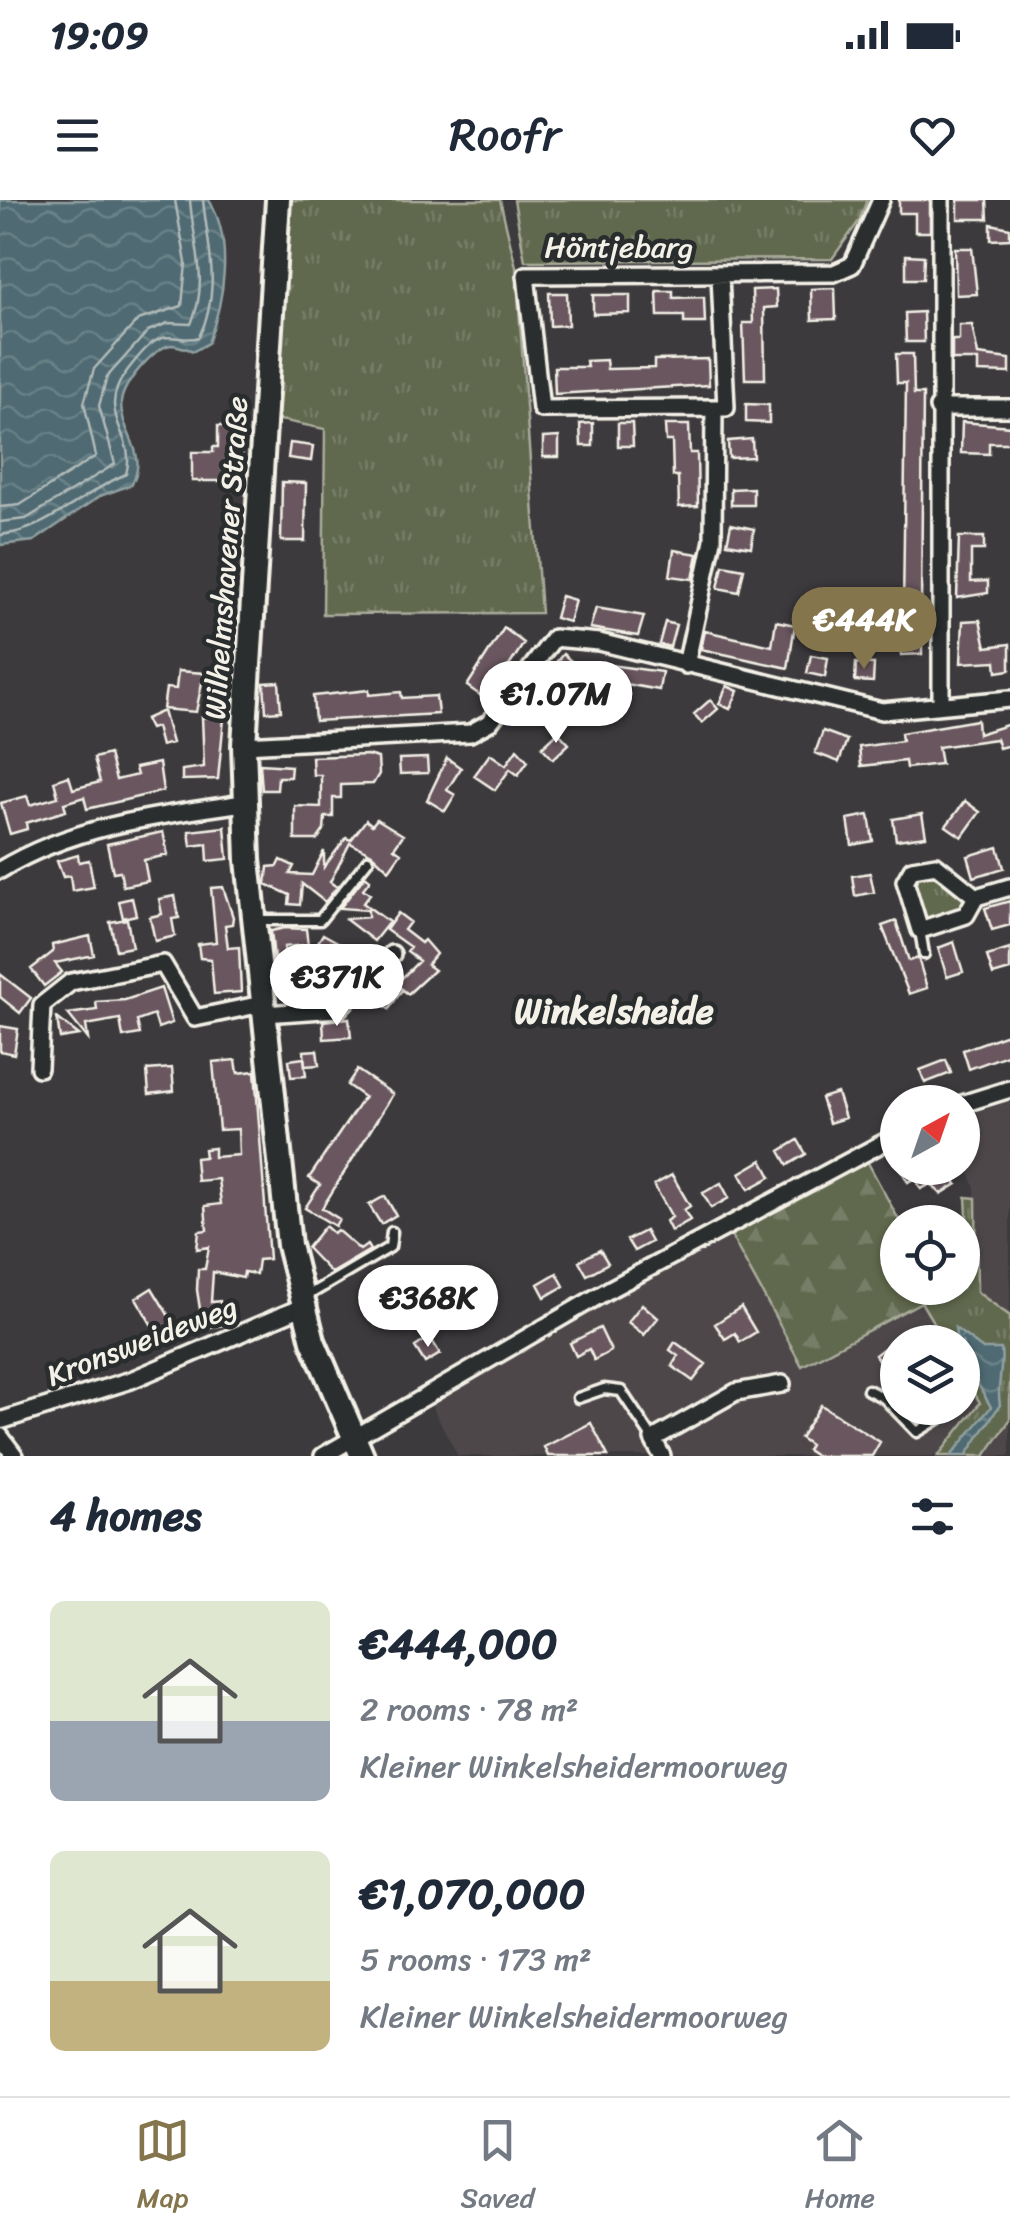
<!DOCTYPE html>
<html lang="en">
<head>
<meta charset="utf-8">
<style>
	body { margin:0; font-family:Sriracha,sans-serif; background:#f6f6f7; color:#1f2937; height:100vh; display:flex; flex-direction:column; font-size:38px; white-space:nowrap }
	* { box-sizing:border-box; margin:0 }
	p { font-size:32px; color:#747a83 }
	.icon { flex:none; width:55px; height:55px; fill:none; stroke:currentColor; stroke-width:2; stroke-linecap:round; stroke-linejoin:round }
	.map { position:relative; height:1256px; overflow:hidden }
	.panel { display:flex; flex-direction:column; background:#fff; flex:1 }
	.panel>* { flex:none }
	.needle { width:65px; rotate:40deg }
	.buttons { position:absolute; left:880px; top:885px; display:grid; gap:20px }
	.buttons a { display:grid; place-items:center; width:100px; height:100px; border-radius:50%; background:#fff; box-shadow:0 2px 8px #0004; font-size:50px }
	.price { position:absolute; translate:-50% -85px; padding:0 22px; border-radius:35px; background:#fff; color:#222; font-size:32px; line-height:65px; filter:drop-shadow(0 2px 5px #0008) }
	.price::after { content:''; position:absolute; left:50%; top:60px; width:30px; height:22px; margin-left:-15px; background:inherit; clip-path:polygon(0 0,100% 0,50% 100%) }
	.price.current { background:#84754c; color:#fff }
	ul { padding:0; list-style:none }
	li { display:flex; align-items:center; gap:30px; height:250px; padding:0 50px }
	li span { display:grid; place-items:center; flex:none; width:280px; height:200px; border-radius:15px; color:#555 }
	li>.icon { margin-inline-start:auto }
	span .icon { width:120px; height:120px; fill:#fffc; stroke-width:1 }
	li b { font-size:42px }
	h2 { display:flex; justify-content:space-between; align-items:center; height:120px; padding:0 50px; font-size:42px }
	.status { display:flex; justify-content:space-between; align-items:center; height:70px; padding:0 50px; background:#fff; direction:ltr }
	.status svg { height:28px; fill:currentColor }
	header { display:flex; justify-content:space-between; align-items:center; height:130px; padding:0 50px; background:#fff; font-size:45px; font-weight:600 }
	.tab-bar { display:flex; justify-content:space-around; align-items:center; height:140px; border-top:2px solid #e0e1e3; background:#fff; font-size:28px; color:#747a83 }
	.tab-bar a { display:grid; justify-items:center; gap:5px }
	.tab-bar .current { color:#84754c }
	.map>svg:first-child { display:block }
</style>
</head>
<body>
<div class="status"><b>19:09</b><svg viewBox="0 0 49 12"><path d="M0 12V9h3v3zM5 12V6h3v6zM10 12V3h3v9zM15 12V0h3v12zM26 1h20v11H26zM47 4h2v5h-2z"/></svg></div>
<header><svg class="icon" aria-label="menu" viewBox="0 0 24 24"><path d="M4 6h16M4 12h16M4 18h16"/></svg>Roofr<svg class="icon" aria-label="heart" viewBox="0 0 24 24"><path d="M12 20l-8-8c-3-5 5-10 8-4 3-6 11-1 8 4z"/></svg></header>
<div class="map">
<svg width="1010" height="1256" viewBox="0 0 1010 1256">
	<defs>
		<pattern id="grass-tufts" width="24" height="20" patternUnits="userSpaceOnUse" patternTransform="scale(2.5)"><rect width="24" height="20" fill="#60684e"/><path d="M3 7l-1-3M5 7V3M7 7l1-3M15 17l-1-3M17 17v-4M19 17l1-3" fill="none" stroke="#777e68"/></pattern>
		<pattern id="forest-firs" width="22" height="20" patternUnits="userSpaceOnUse" patternTransform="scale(2.5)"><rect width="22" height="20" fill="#60684e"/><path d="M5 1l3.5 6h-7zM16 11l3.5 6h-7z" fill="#777e68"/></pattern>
		<pattern id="water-waves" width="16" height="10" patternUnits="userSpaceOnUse" patternTransform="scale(2.5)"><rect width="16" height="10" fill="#4f6b73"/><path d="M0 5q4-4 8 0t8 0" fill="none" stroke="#698187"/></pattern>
	</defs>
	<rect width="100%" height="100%" fill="#3d3a3d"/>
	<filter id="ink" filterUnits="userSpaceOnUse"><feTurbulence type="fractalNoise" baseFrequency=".01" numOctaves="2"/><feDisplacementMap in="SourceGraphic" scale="20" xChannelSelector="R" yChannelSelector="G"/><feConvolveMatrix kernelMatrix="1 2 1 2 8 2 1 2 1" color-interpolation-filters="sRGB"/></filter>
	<g filter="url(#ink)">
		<path fill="#4d464a" d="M1010 901V1116L977 1092 975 988 963 956 962 917Z
			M729 1032 802 1166 921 1102 945 1142H898V1208H962L963 1173 981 1203 938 1256H458L430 1203Z
			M1010 1220V1256H985Z"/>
		<path fill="url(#grass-tufts)" stroke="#aaac9b" stroke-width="2.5" d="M289 0H500L516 67 541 413 323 414 325 229 275 219Z
			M514 0H867L859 21 832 59 525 61Z
			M935 672 970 698 958 713 932 718 928 723 922 720 910 683 913 675Z
			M966 997 976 998 977 1092 1010 1116V1220L985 1256H938L980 1203 963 1173 962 1142H945L921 1102 946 1088H962L963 1077 970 1072Z"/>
		<path fill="url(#forest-firs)" stroke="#aaac9b" stroke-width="2.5" d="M866 959 900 1022 898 1088H935L938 1093 802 1166 729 1032Z"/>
		<path fill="url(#water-waves)" stroke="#91a1a2" stroke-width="2.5" d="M0 0H209C234 41 224 101 208 143L194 151C187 149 178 145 171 145 153 148 122 185 121 203 121 234 150 254 131 285L100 296 34 341 0 345Z
			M955 1128 983 1149H1001C1004 1168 996 1185 1000 1205L966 1256H951L991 1207C978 1185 967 1166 962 1142H957Z"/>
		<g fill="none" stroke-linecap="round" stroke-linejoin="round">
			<path stroke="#b2bbb9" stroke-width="2.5" d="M0 307 20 305 96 256 84 203 94 169 138 120 182 106 186 63 175 0
				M0 322 26 319 115 264 99 206 107 177 148 131 168 123 191 124C210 82 193 43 190 0
				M0 335C47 331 83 292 126 274 138 234 93 215 127 171 135 161 143 149 154 142 170 131 184 143 199 137 222 89 208 49 203 0"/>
		</g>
		<path fill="#69575f" stroke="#f4f1e8" stroke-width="2.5" d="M899 0H930V32H915V13H899Z
			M958 0H987L988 19H958Z
			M991 24 1010 28V39L991 40Z
			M955 48H972L977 94 956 95Z
			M906 55 924 56 923 79H906Z
			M835 88 836 119 812 120 811 89Z
			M776 89 777 107 764 108 765 179H745L743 123H753L752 90Z
			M657 91H673V98L704 97 705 123H684V116H658Z
			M549 93H567L568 125 550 126Z
			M593 95H630V113L593 114Z
			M923 112 924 142H906L905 113Z
			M959 125H972L978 155 1010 159V173L978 172V160H952V140H959Z
			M896 154H913L914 194H923L921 410H903L906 183H897Z
			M708 159 709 185 555 194 554 167H587L586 161 606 160 607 169 654 168V160Z
			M746 204 769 205V223L746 222Z
			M962 222 1010 226V243H989V254L961 253Z
			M593 223V246H581L580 224Z
			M618 223H632L633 246H618Z
			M665 225H689L690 253H697L698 306 679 307 678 276H673L672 241H666Z
			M218 226H234V252H242V281H192V252H213V247H218Z
			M559 237V257H543V238Z
			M752 239 753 257 729 258 728 241Z
			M290 243 313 246 311 261 288 258Z
			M282 282 306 283 305 341H281Z
			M753 288V305H731V289Z
			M731 324 754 329 751 347 727 343Z
			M959 337H984V350H971V382L988 381V393L957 398Z
			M674 350 698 354 693 379 670 376Z
			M723 365 744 369 739 392 718 388Z
			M561 396 575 400 569 422 555 418Z
			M596 408 644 416 638 436 590 428Z
			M980 420 986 447 1010 444V470L997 472 996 461 961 463 963 421Z
			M776 421 795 425 788 468 701 449 705 431 772 446Z
			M665 422 676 425 670 447 659 444Z
			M504 428 524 443 487 500 467 486Z
			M922 436V454L901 455 900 437Z
			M563 454 595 482 579 501 547 473Z
			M811 455 828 458 825 477 807 473Z
			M856 463 874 464 873 482 855 481Z
			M610 465 662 472 659 490 608 481Z
			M178 471 204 473 196 512 163 509 166 488 176 489Z
			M279 482 281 511 266 512 264 483Z
			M727 486 738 491 730 509 719 504Z
			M369 490V495L401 492 402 498 436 496 438 514 315 521 313 496Z
			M710 500 718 509 702 523 694 514Z
			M163 511 172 543 161 546 156 527 150 529 145 519Z
			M202 517 224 518 218 579 182 580V570L204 567Z
			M977 520 978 534 1010 524V545L999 548 996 539 938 547 941 564 906 568 905 561 861 566 859 547 902 541 901 533Z
			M823 531 847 540 839 562 815 553Z
			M558 532 569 544 553 559 542 547Z
			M517 549 528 561 518 575 510 569 495 590 474 576 490 554 506 565Z
			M109 554 116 580 137 575 135 568 159 563 163 591 87 609 84 597 64 603 66 611 26 623 27 629 10 634 1 603 27 596 30 605 58 597 54 581 69 576 73 589 100 582 94 558Z
			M367 555 378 558 379 574 373 584 341 585V598H333V617H325L324 630 317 640H295V606L321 607V575H313L312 557Z
			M427 558 428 573 400 574 399 559Z
			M447 558 461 568 447 590 455 595 445 611 427 600Z
			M260 564 291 566 290 577H278L277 590H262Z
			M965 601 980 612 962 637 946 626Z
			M922 614 926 636 896 640 893 619Z
			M869 615 873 641 852 645 848 619Z
			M377 619 403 635 394 648 401 653 389 670 372 654 350 643 330 682 337 687 325 702 302 684 300 705 289 704 290 695 266 684 268 667 278 666 281 660 294 666 290 674 312 675 324 651V667L346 638 351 640 366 620 372 625Z
			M225 627 228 659 208 661 207 644 191 646 189 631Z
			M163 632 168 655 144 660 148 681 123 686 120 671 113 672 107 644Z
			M998 647 1004 668 974 677 968 656Z
			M78 655 79 662 89 660 94 687 72 691 70 676 63 677 57 661Z
			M870 673 874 692 855 696 852 676Z
			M365 676 370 680 363 689 370 694 363 703 389 722 374 741 345 719 368 717V710L340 708Z
			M223 687 233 717 232 724 225 725 228 748 239 747 241 792 214 794 211 759 200 758 198 744 216 742 211 688Z
			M175 696 179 718 172 719 175 736 155 741 150 717 162 714 159 699Z
			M132 698 136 715 123 718 119 701Z
			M1010 701V725L992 730 985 708Z
			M398 713 410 722 404 730 421 743 424 740 436 754 427 765 434 770 408 794 396 784 419 761 407 752 410 747 386 730Z
			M127 719 132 747 116 750 110 722Z
			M896 721 909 761 918 758 927 788 909 794 882 726Z
			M285 728 306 729 308 745 284 747 285 758 274 759 271 731Z
			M323 734 343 745 337 755 317 744Z
			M90 736 94 755 55 763 62 772 44 786 31 769 53 752 52 745Z
			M954 742 963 772 947 777 938 748Z
			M1010 749V770L993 775 987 756Z
			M311 766 312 787 286 789 284 769Z
			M0 774 31 798 20 813 0 797Z
			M387 778 402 790 389 809 373 798Z
			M161 788 172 823 158 828 154 815 137 821 140 834 123 837 120 819 86 825 88 839 68 814 97 810 96 802 125 800Z
			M57 818 79 835 60 838Z
			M349 818 351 837 324 839 323 821Z
			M0 826 18 829 14 854 0 851Z
			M1010 833V854L969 869 963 850Z
			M317 850 319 865 305 866 304 851Z
			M304 858 306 876 291 877 289 860Z
			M236 860 238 873 255 871 269 1059 258 1060 256 1074 244 1072 243 1078 213 1072 211 1102 220 1101 224 1125 203 1128 197 1090 198 1069H205L209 1047 197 1049 199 1031 207 1030 205 1006 221 1004 218 979 197 981 195 958 205 957 204 949 214 948V957L239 955 238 929 219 930 213 862Z
			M946 860 951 873 925 883 920 870Z
			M172 868 174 891 149 894 147 870Z
			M357 870 393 894 322 1008 339 1019 335 1026 305 1008 320 985 309 978 364 897 347 885Z
			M837 893 845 918 829 923 821 898Z
			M798 940 806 954 788 965 780 951Z
			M762 960 771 977 749 989 740 973Z
			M900 968H934L930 973 948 968 957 984 941 994 931 984 921 989 915 978 908 982Z
			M672 975 690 1006 684 1010 690 1020 671 1031 666 1021 672 1017 654 985Z
			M721 983 729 998 711 1008 703 993Z
			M385 996 396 1015 381 1024 369 1005Z
			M325 1026 333 1033 337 1030 360 1050 367 1045 370 1050 331 1073 307 1048Z
			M645 1031 651 1042 634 1051 627 1040Z
			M600 1050 608 1063 587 1075 579 1061Z
			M557 1073 564 1086 545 1097 538 1084Z
			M152 1088 175 1126 158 1136 136 1098Z
			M642 1104 658 1118 644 1135 628 1122Z
			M741 1107 756 1132 740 1142 735 1133 725 1139 715 1124Z
			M600 1128 611 1151 594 1160 589 1149 576 1156 570 1143Z
			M430 1137 440 1154 425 1163 415 1147Z
			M893 1141 898 1142V1193L875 1155Z
			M675 1142 706 1164 693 1181 672 1166 678 1156 670 1150Z
			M821 1205 880 1242 872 1256H816L807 1250 810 1245 800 1238Z
			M906 1208H942L918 1222Z
			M591 1223 608 1256H548L544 1247Z"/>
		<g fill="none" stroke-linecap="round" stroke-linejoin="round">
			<g stroke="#f4f1e8" stroke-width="15">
				<path id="lane" d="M260 720H320L368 660
					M920 730 924 754
					M305 1097 390 1047 392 1032
					M868 1190 884 1198 917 1232 956 1208
					M578 1198 604 1189 621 1191 653 1239"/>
			</g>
			<g stroke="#f4f1e8" stroke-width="22">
				<path id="street" d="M714 208 541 209 526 75 834 73 852 65 881 0
					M938 208H1010
					M686 465 713 340 714 208H726L720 75
					M941 505V0
					M244 545 470 533 490 522 554 438 599 442 882 511 1010 499
					M0 670C74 625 161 615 244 603
					M976 697 936 665 912 669 905 681 920 730 966 715 976 697 1010 687
					M264 814 338 809 392 754
					M39 868 42 805 71 782 163 764 195 818 262 804
					M962 904 1010 889
					M0 1221 131 1180 302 1107
					M0 1236 15 1256
					M323 1256 612 1088 898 935
					M662 1256 653 1239 736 1192 782 1184"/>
			</g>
			<g stroke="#f4f1e8" stroke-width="30">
				<path id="secondary" d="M278 0 244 545 248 660 289 1045 313 1141 362 1256"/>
			</g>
			<use href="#lane" stroke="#2a2d2e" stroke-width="8"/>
			<use href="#street" stroke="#2a2d2e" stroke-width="15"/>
			<use href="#secondary" stroke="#2a2d2e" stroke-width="22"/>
		</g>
	</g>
	<g text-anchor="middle" stroke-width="9" stroke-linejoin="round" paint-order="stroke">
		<g font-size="30" fill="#f4f1e8" stroke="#2a2d2e">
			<text x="619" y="57">Höntjebarg</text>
			<text transform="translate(226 358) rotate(-86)" y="10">Wilhelmshavener Straße</text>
			<text transform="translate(142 1141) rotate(-21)" y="10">Kronsweideweg</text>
		</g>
		<g font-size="35" font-weight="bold" fill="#f4f1e8" stroke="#2a2d2e">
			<text x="614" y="823">Winkelsheide</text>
		</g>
	</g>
</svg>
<div class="buttons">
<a><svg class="needle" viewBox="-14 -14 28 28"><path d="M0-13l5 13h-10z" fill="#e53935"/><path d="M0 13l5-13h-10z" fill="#747a83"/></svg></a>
<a><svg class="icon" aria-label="locate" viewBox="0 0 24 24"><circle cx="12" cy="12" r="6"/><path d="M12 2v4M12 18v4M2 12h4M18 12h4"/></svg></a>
<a><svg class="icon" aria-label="layers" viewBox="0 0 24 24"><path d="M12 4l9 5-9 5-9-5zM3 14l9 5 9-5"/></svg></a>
</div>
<b class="price current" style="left:864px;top:472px">€444K</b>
<b class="price" style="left:556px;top:546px">€1.07M</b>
<b class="price" style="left:337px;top:829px">€371K</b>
<b class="price" style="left:428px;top:1150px">€368K</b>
</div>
<section class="panel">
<h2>4 homes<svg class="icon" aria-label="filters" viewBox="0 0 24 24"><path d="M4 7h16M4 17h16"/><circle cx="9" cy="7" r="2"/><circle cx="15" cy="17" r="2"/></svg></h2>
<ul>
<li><span style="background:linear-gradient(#dfe7d0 60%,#9aa5b1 0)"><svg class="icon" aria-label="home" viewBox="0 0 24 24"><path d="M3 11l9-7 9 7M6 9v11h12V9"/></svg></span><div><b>€444,000</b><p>2 rooms · 78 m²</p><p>Kleiner Winkelsheidermoorweg</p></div></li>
<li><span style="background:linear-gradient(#dfe7d0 65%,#c2b280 0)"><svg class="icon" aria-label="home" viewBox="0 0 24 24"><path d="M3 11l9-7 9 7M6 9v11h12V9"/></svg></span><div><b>€1,070,000</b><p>5 rooms · 173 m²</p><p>Kleiner Winkelsheidermoorweg</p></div></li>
</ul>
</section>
<nav class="tab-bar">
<a class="current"><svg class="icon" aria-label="map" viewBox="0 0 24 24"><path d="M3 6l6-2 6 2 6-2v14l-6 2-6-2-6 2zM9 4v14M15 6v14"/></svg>Map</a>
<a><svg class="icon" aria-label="saved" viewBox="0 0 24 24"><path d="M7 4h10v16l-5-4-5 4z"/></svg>Saved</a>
<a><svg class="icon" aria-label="home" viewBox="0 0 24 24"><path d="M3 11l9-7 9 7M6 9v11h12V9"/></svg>Home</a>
</nav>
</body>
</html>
